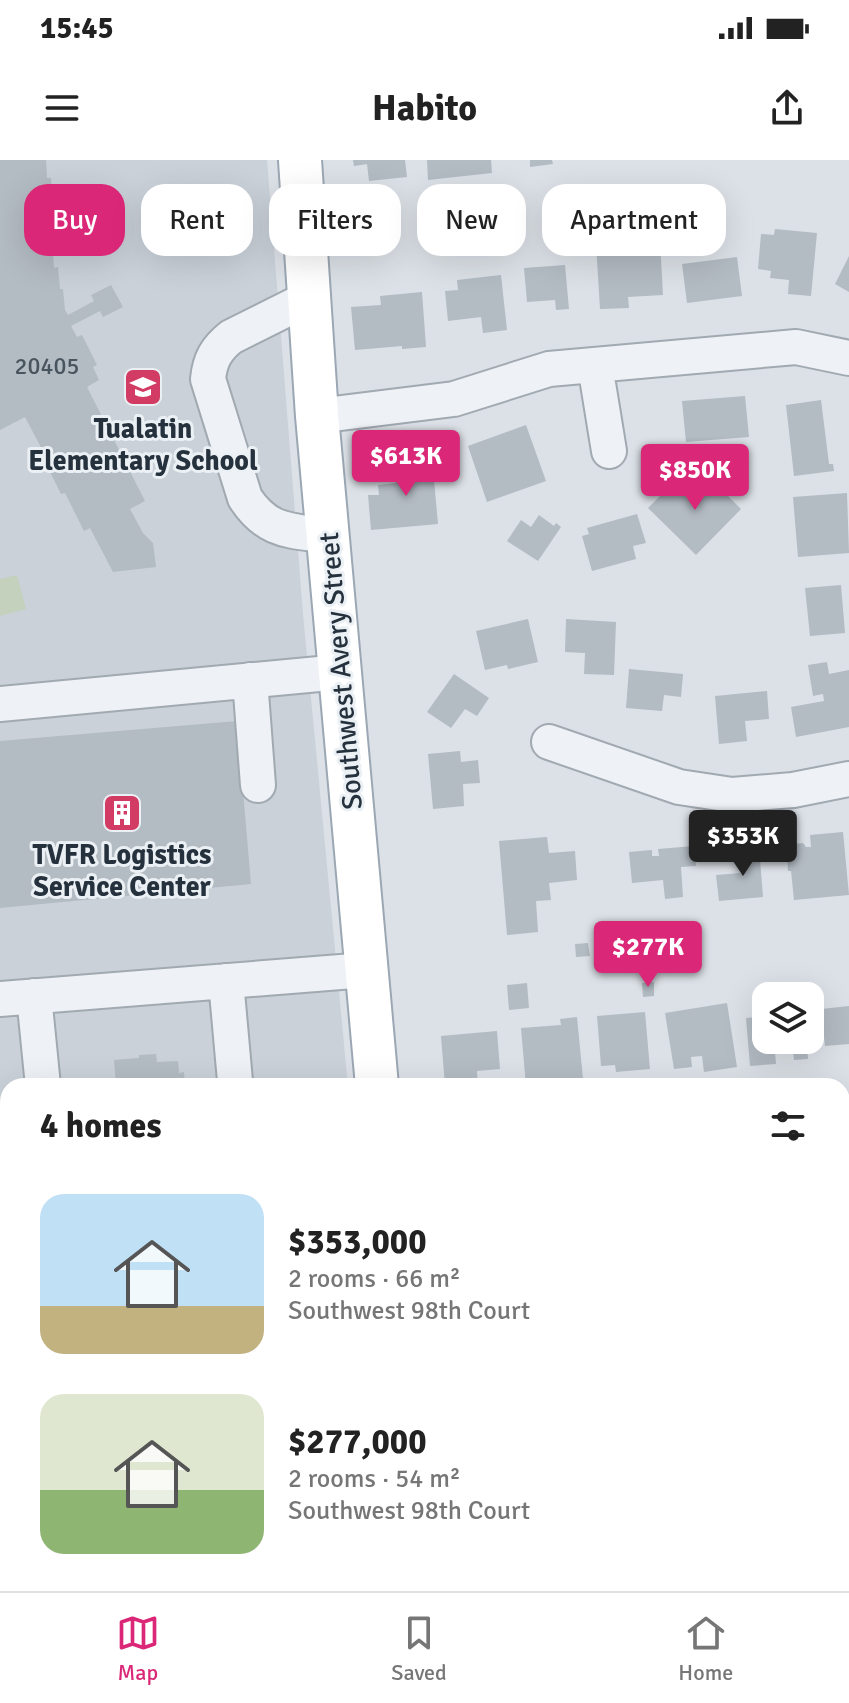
<!DOCTYPE html>
<html lang="en">
<head>
<meta charset="utf-8">
<style>
	body { margin:0; font-family:Signika,sans-serif; background:#f2f2f2; color:#222; height:100vh; display:flex; flex-direction:column; font-size:30px; white-space:nowrap }
	* { box-sizing:border-box; margin:0 }
	p { font-size:26px; color:#767676 }
	.icon { flex:none; width:44px; height:44px; fill:none; stroke:currentColor; stroke-width:2; stroke-linecap:round; stroke-linejoin:round }
	.map { position:relative; flex:1; overflow:hidden }
	.drawer { position:absolute; left:0px; top:918px; width:850px; height:514px; display:flex; flex-direction:column; background:#fff; border-radius:24px 24px 0 0; box-shadow:0 8px 32px #0002 }
	.drawer>* { flex:none }
	.banner { position:absolute; left:24px; top:24px; width:802px; height:72px; display:flex; gap:16px }
	.tools { position:absolute; left:752px; top:822px; display:grid; gap:16px }
	.tools a { display:grid; place-items:center; width:72px; height:72px; border-radius:16px; background:#fff; box-shadow:0 8px 32px #0002; font-size:40px }
	.price { position:absolute; translate:-50% -68px; padding:0 18px; border-radius:8px; background:#db2777; color:#fff; font-size:26px; line-height:52px; filter:drop-shadow(0 2px 4px #0008) }
	.price::after { content:''; position:absolute; left:50%; top:48px; width:24px; height:18px; margin-left:-12px; background:inherit; clip-path:polygon(0 0,100% 0,50% 100%) }
	.price.current { background:#222; color:#fff }
	ul { padding:0; list-style:none }
	li { display:flex; align-items:center; gap:24px; height:200px; padding:0 40px }
	li span { display:grid; place-items:center; flex:none; width:224px; height:160px; border-radius:24px; color:#555 }
	li>.icon { margin-inline-start:auto }
	span .icon { width:96px; height:96px; fill:#fffc; stroke-width:1 }
	li b { font-size:34px }
	h2 { display:flex; justify-content:space-between; align-items:center; height:96px; padding:0 40px; font-size:34px }
	.pill { padding:0 28px; border-radius:24px; background:#fff; box-shadow:0 8px 32px #0002; font-size:28px; line-height:72px }
	.pill.current { background:#db2777; color:#fff }
	.status { display:flex; justify-content:space-between; align-items:center; height:56px; padding:0 40px; background:#fff; direction:ltr }
	.status svg { height:22px; fill:currentColor }
	header { display:flex; justify-content:space-between; align-items:center; height:104px; padding:0 40px; background:#fff; font-size:36px; font-weight:700 }
	.tab-bar { display:flex; justify-content:space-around; align-items:center; height:112px; border-top:2px solid #e0e0e0; background:#fff; font-size:22px; color:#767676 }
	.tab-bar a { display:grid; justify-items:center; gap:4px }
	.tab-bar .current { color:#db2777 }
	.map>svg:first-child { display:block }
</style>
</head>
<body>
<div class="status"><b>15:45</b><svg viewBox="0 0 49 12"><path d="M0 12V9h3v3zM5 12V6h3v6zM10 12V3h3v9zM15 12V0h3v12zM26 1h20v11H26zM47 4h2v5h-2z"/></svg></div>
<header><svg class="icon" aria-label="menu" viewBox="0 0 24 24"><path d="M4 6h16M4 12h16M4 18h16"/></svg>Habito<svg class="icon" aria-label="share" viewBox="0 0 24 24"><path d="M12 15V3M7 8l5-5 5 5M5 13v7h14v-7"/></svg></header>
<div class="map">
<svg width="849" height="1431" viewBox="0 0 849 1431">
	<rect width="100%" height="100%" fill="#dce1e7"/>
	<path fill="#cad1d9" d="M0 0H267L303 454 348 926H8V1424H395L396 1431H0Z"/>
	<path fill="#c4d1bd" d="M17 415 26 449 0 456V419Z"/>
	<path fill="#b3bbc3" d="M0 0H46L47 18H51L54 62H51L54 108 58 107 60 129H63L65 150 68 155 94 141 91 135 111 125 123 147 103 157 100 151 71 166 77 177 82 175 97 205 93 207 99 220 87 227 145 341 130 349 143 373 153 383 156 407 113 412 90 368 84 371 65 333 61 334 43 298 46 297 25 257 0 270Z
		M353 0H405L407 17 369 21 367 4 354 6Z
		M427 0H491L492 13 428 20Z
		M530 0H552L553 4 530 7Z
		M775 69 817 73 811 136 788 134 789 120 770 118 771 111 758 109 761 74 774 75Z
		M660 80 663 135 628 137 629 148 600 149 596 84Z
		M849 96V132L835 124Z
		M737 97 742 136 687 143 682 104Z
		M565 105 569 149 556 150 555 140 527 142 524 108Z
		M501 115 507 170 483 173 481 157 448 161 445 131 458 130 457 120Z
		M422 132 426 187 402 189V186L355 190 351 147 381 145 380 136Z
		M745 236 749 277 686 282 682 241Z
		M821 240 829 304H833L834 311 794 316 786 245Z
		M526 265 546 321 487 342 468 286Z
		M432 298 438 364 371 370 368 335H379L378 325 396 323 395 302Z
		M703 311 741 349 696 395 648 348 671 325 680 334Z
		M847 333 849 393 798 397 793 337Z
		M637 354 646 383 633 386 636 399 592 411 582 376 589 374 587 368Z
		M539 355 554 366 556 363 561 367 538 401 507 381 521 360 531 367Z
		M841 425 845 473 810 476 805 428Z
		M528 459 538 502 508 509 507 505 485 510 476 471Z
		M566 459 616 462 614 515 584 514 585 493 565 492Z
		M827 502 829 514 849 510V567L796 577 791 547 824 541 823 534 813 536 808 505Z
		M629 509 683 514 681 537 664 535 662 551 626 548Z
		M454 514 489 538 477 556 465 549 451 568 427 552Z
		M767 531 769 559 745 561 747 581 719 584 715 536Z
		M237 561 251 724 0 748V581Z
		M460 591 461 602 478 600 480 623 463 624 464 646 433 649 428 594Z
		M843 672 849 735 794 740 791 711H788L787 695 791 694V689L794 684 803 683 806 687H811L810 675Z
		M547 677 549 693 575 691 577 720 549 723 551 740 536 741 538 772 507 775 499 681Z
		M694 686 696 706 681 707 683 737 665 739 663 720 632 723 629 692 652 690V696H659L658 689Z
		M759 687 763 737 719 741 716 715 741 713 738 689Z
		M588 783 590 796 576 797 575 784Z
		M654 822V836L643 837 642 823Z
		M527 823 529 848 509 850 507 825Z
		M727 843 737 907 704 912 702 896 691 897 692 907 674 909 665 853Z
		M849 846V884L825 886 821 849Z
		M645 852 650 909 616 912 615 905 601 906 597 856Z
		M766 856V880H774L776 904 750 906 746 858Z
		M577 857 583 919 546 922 547 926H526L521 868 561 865 560 859Z
		M497 871 500 909 477 911 478 926H445L441 876Z
		M792 880H807L808 899 794 900Z
		M156 894 157 902 178 901 179 913 184 912 185 926H116L114 900 139 898V895Z
		M8 954V1113L0 1114V955Z
		M849 1044V1099H845L842 1045Z
		M849 1170V1198L842 1199V1171Z
		M849 1339V1413L842 1414V1340Z
		M134 1424H292V1431H135Z
		M532 1424H598L593 1431H542Z
		M650 1424H687L685 1431H678Z"/>
	<g fill="none" stroke-linecap="round" stroke-linejoin="round">
		<g stroke="#a1a9b1" stroke-width="38">
			<path id="minor" d="M309 138 231 177C216 189 210 200 208 219L245 338C268 373 290 370 328 376
				M595 205 609 291
				M317 256 454 239 549 209 796 187 849 198
				M250 520 258 625
				M0 544 340 512
				M549 582 679 627 732 635 793 630 849 619
				M226 821 235 921
				M34 836 43 926
				M0 839 366 810
				M842 960 849 959
				M0 1148H8
				M345 1424 346 1431"/>
		</g>
		<g stroke="#9ba7b3" stroke-width="46">
			<path id="major" d="M300 0 317 256 377 926
				M428 1424V1431"/>
		</g>
		<use href="#minor" stroke="#eef1f5" stroke-width="34"/>
		<use href="#major" stroke="#fff" stroke-width="42"/>
	</g>
	<defs>
		<g id="school-square" transform="scale(2)"><rect x="-9" y="-9" width="18" height="18" rx="4" fill="#d13b64" stroke="#ebf0f4"/><path d="M0-5L7-2L0 1L-7-2ZM-4 1L0 2.5L4 1V4Q0 6-4 4Z" fill="#fff"/></g>
		<g id="building-square" transform="scale(2)"><rect x="-9" y="-9" width="18" height="18" rx="4" fill="#d13b64" stroke="#ebf0f4"/><path d="M-4-6H4V6H1V3H-1V6H-4ZM-2.5-4.3h1.7v1.8h-1.7ZM.8-4.3h1.7v1.8H.8ZM-2.5-1h1.7V.8h-1.7ZM.8-1h1.7V.8H.8Z" fill="#fff"/></g>
	</defs>
	<g fill-rule="evenodd">
		<use href="#school-square" x="143" y="227"/>
		<use href="#building-square" x="122" y="653"/>
	</g>
	<g text-anchor="middle" stroke-width="6" stroke-linejoin="round" paint-order="stroke">
		<g font-size="24" fill="#48545e">
			<text x="47" y="214">20405</text>
		</g>
		<g font-size="28" font-weight="bold" fill="#25313d" stroke="#ebf0f4">
			<text x="143" y="278">Tualatin<tspan x="143" dy="32">Elementary School</tspan></text>
			<text x="122" y="704">TVFR Logistics<tspan x="122" dy="32">Service Center</tspan></text>
		</g>
		<g font-size="28" fill="#25313d" stroke="#ebf0f4">
			<text transform="translate(340 511) rotate(-95)" y="10">Southwest Avery Street</text>
		</g>
	</g>
</svg>
<div class="tools">
<a><svg class="icon" aria-label="layers" viewBox="0 0 24 24"><path d="M12 4l9 5-9 5-9-5zM3 14l9 5 9-5"/></svg></a>
</div>
<b class="price" style="left:406px;top:338px">$613K</b>
<b class="price" style="left:695px;top:352px">$850K</b>
<b class="price current" style="left:743px;top:718px">$353K</b>
<b class="price" style="left:648px;top:829px">$277K</b>
<div class="banner">
<a class="pill current">Buy</a>
<a class="pill">Rent</a>
<a class="pill">Filters</a>
<a class="pill">New</a>
<a class="pill">Apartment</a>
</div>
<section class="drawer">
<h2>4 homes<svg class="icon" aria-label="filters" viewBox="0 0 24 24"><path d="M4 7h16M4 17h16"/><circle cx="9" cy="7" r="2"/><circle cx="15" cy="17" r="2"/></svg></h2>
<ul>
<li><span style="background:linear-gradient(#bfe0f5 70%,#c2b280 0)"><svg class="icon" aria-label="home" viewBox="0 0 24 24"><path d="M3 11l9-7 9 7M6 9v11h12V9"/></svg></span><div><b>$353,000</b><p>2 rooms · 66 m²</p><p>Southwest 98th Court</p></div></li>
<li><span style="background:linear-gradient(#dfe7d0 60%,#8fb573 0)"><svg class="icon" aria-label="home" viewBox="0 0 24 24"><path d="M3 11l9-7 9 7M6 9v11h12V9"/></svg></span><div><b>$277,000</b><p>2 rooms · 54 m²</p><p>Southwest 98th Court</p></div></li>
</ul>
</section>
</div>
<nav class="tab-bar">
<a class="current"><svg class="icon" aria-label="map" viewBox="0 0 24 24"><path d="M3 6l6-2 6 2 6-2v14l-6 2-6-2-6 2zM9 4v14M15 6v14"/></svg>Map</a>
<a><svg class="icon" aria-label="saved" viewBox="0 0 24 24"><path d="M7 4h10v16l-5-4-5 4z"/></svg>Saved</a>
<a><svg class="icon" aria-label="home" viewBox="0 0 24 24"><path d="M3 11l9-7 9 7M6 9v11h12V9"/></svg>Home</a>
</nav>
</body>
</html>
